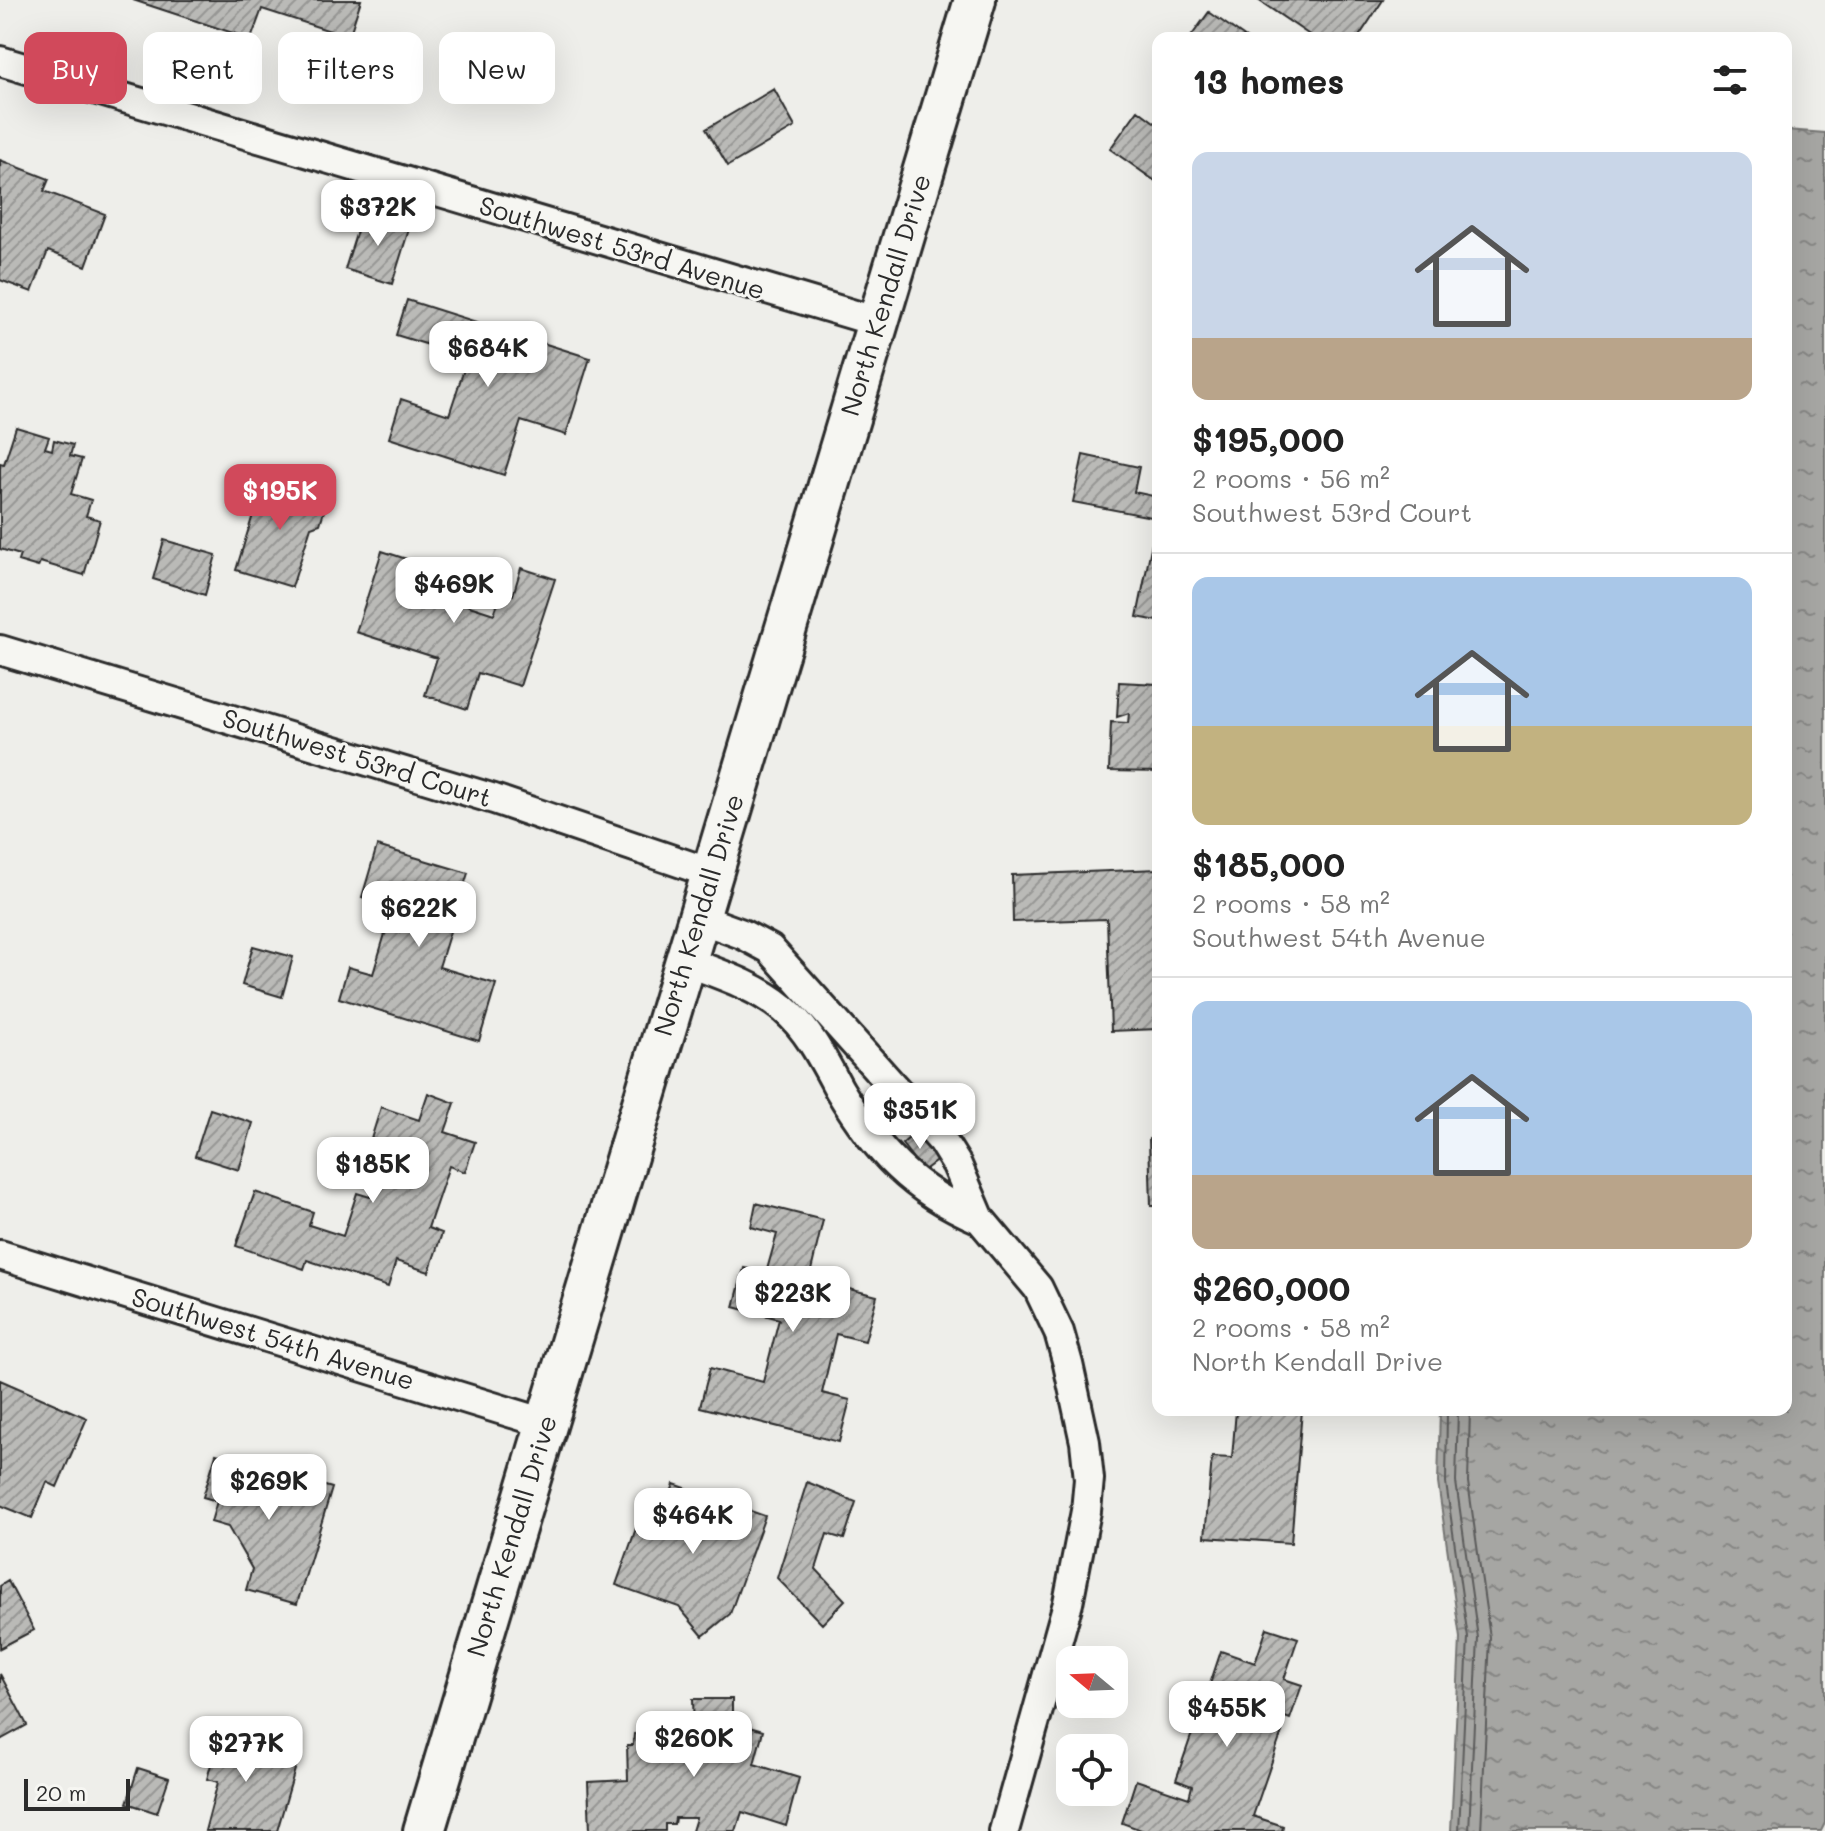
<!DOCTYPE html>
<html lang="en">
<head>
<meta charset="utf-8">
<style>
	body { margin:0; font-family:Mali,sans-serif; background:#f2f2f2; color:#222; height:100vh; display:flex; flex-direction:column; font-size:30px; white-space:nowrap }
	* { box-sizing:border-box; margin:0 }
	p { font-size:26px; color:#767676 }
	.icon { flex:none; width:44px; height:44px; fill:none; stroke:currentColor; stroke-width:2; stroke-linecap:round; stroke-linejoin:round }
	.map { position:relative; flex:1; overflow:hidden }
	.sheet { position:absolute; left:1152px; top:32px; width:640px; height:1384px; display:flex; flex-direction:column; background:#fff; border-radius:16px; box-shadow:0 8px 32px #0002 }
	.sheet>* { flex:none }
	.hud { position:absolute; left:24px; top:32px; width:760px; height:72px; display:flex; gap:16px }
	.needle { width:52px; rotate:289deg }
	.tools { position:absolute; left:1056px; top:1646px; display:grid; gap:16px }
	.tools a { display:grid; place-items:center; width:72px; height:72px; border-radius:16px; background:#fff; box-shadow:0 8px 32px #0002; font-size:40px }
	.scale { position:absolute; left:24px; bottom:20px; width:106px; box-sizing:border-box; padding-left:8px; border:4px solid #2b2b2b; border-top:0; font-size:22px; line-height:28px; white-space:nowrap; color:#2b2b2b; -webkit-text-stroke:6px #f6f6f2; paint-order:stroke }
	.price { position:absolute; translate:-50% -68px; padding:0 18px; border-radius:16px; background:#fff; color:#222; font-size:26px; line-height:52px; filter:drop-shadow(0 2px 4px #0008) }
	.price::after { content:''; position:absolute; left:50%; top:48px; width:24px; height:18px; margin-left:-12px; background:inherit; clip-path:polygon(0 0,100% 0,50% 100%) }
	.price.on { background:#d1495b; color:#fff }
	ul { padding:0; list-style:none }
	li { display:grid; align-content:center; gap:16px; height:424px; padding:0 40px }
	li+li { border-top:2px solid #e0e0e0 }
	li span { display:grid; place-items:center; height:248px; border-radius:16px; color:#555 }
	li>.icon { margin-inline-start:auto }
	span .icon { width:144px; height:144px; fill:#fffc; stroke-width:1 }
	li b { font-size:34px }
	h2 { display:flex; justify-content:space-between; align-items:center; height:96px; padding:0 40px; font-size:34px }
	.chip { padding:0 28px; border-radius:16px; background:#fff; box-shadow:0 8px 32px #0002; font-size:28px; line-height:72px }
	.chip.on { background:#d1495b; color:#fff }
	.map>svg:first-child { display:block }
</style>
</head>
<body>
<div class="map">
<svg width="1825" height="1831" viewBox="0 0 1825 1831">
	<defs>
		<pattern id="water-ripples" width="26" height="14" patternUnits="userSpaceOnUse" patternTransform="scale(2)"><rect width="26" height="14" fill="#a6a6a3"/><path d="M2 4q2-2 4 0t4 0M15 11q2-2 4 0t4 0" fill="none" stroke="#878785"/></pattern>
		<pattern id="building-hatch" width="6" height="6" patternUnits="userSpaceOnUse" patternTransform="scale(2)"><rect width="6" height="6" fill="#babab7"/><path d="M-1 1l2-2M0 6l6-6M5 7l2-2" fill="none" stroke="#979795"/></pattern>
	</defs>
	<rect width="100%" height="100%" fill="#eeeeea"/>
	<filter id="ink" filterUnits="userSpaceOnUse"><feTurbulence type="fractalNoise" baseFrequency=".0125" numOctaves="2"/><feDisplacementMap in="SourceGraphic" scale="16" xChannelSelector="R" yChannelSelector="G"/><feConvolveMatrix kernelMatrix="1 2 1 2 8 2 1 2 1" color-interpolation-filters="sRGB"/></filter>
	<g filter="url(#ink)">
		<path fill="url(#water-ripples)" stroke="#757573" stroke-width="2" d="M1786 130 1825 133V1823L1821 1831H1451L1460 1638 1438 1483 1440 1410H1786Z"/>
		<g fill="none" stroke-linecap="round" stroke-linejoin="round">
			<path stroke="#5c5c5b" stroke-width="2" d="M1447 1410 1446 1483 1468 1638 1459 1831
				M1458 1410 1456 1482 1478 1638 1469 1831
				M1470 1410 1468 1482 1490 1638 1481 1831"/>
		</g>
		<path fill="url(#building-hatch)" stroke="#2b2b2b" stroke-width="2" d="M133 0H361L349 37 262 9 251 39Z
			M1258 0H1383L1358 38H1314Z
			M1209 12 1246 38H1190Z
			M774 89 795 127 728 166 706 129Z
			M1138 110 1158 125V183L1110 149Z
			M0 160 49 179 44 191 105 214 86 266 48 251 32 292 0 280Z
			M363 212 410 226 392 284 345 269Z
			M407 300 590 358 566 435 521 421 504 475 389 438 401 399 449 415 468 357 396 335Z
			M16 427 49 437 45 448 52 450 54 440 73 445 70 456 82 459 71 494 91 500 86 516 100 520 84 575 40 562 38 567 18 561 20 555 0 549V463L4 464Z
			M1083 455 1139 467 1134 492 1158 497V621L1137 617 1157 518 1073 502Z
			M264 479 328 498 320 524 311 527 292 587 236 570Z
			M164 540 216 555 205 595 153 579Z
			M382 551 452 574 445 598 494 614 502 592 513 595 521 568 555 579 520 686 478 673 467 709 425 695 437 658 356 632Z
			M1119 682 1158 684V772L1109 771 1111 722 1128 723 1129 713 1117 717Z
			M377 846 468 873 439 967 496 984 479 1041 339 998 348 967 373 974 393 907 362 897Z
			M1158 869V1029L1111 1031 1107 919 1013 922 1012 875Z
			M253 946 293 957 282 997 242 985Z
			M428 1093 455 1103 445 1132 475 1142 465 1172 449 1166 428 1228 442 1233 429 1272 396 1261 388 1287 307 1260 304 1269 236 1246 255 1192 313 1212 309 1225 343 1236 357 1193 370 1197 387 1144 371 1139 381 1107 419 1120Z
			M210 1109 253 1123 239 1170 195 1156Z
			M917 1131 939 1159 923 1171 902 1144Z
			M1158 1136V1206H1151L1149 1139Z
			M756 1203 823 1220 809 1279 877 1296 865 1341 836 1334 822 1393 850 1400 839 1442 700 1407 710 1368 763 1382 779 1319 734 1307 744 1268 766 1273 777 1234 751 1227Z
			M0 1380 87 1418 57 1487 47 1482 32 1518 0 1505Z
			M1236 1410H1302L1291 1543 1205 1537 1212 1457 1232 1458Z
			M216 1454 332 1488 297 1604 246 1590 252 1569 228 1527 211 1522 217 1501 203 1497Z
			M807 1482 856 1502 844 1539 827 1534 816 1569 845 1600 822 1624 777 1578Z
			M674 1484 765 1516 730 1614 703 1636 679 1607 616 1585 639 1520 659 1527Z
			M8 1581 34 1630 0 1648V1586Z
			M1267 1628 1298 1638 1284 1679 1302 1685 1290 1719 1277 1714 1272 1729 1282 1732 1253 1816 1283 1826 1282 1831H1144L1122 1823 1136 1780 1189 1798 1192 1786 1176 1780 1201 1707 1217 1713 1221 1701 1206 1696 1221 1651 1255 1663Z
			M0 1674 27 1725 0 1740Z
			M693 1699H732V1722L763 1731 754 1764 799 1778 786 1826 742 1812 736 1831H692L696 1818H675L674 1824H665V1831H590L588 1782 628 1780 627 1745H633L634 1734 694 1732Z
			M223 1721 260 1731 254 1753 296 1766 277 1831H205L218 1782 207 1779Z
			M138 1768 169 1778 157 1813 127 1803Z"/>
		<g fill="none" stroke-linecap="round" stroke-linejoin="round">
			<g stroke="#2b2b2b" stroke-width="34">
				<path id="street" d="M0 61 878 322
					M0 650 494 799 711 873
					M698 918 742 934 770 949 942 1141 957 1165 980 1219 1038 1288 1059 1332 1068 1364 1085 1442 1089 1479 1086 1511 1068 1603 1004 1831
					M685 961C719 974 755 985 784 1009 808 1029 824 1061 839 1089 876 1151 913 1191 980 1219
					M0 1255 545 1423"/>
			</g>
			<g stroke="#2b2b2b" stroke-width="46">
				<path id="secondary" d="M424 1831 975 0"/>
			</g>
			<use href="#street" stroke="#f6f6f2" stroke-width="28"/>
			<use href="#secondary" stroke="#f6f6f2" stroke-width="40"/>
		</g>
	</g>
	<g text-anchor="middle" stroke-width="6" stroke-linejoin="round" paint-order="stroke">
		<g font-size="26" fill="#2b2b2b" stroke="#f6f6f2">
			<text transform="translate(622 248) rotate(17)" y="9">Southwest 53rd Avenue</text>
			<text transform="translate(886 295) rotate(-73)" y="9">North Kendall Drive</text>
			<text transform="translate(357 758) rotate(17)" y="9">Southwest 53rd Court</text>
			<text transform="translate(699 915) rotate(-73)" y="9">North Kendall Drive</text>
			<text transform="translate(273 1339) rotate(17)" y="9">Southwest 54th Avenue</text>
			<text transform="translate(512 1536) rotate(-73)" y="9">North Kendall Drive</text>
		</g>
	</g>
</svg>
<div class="tools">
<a><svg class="needle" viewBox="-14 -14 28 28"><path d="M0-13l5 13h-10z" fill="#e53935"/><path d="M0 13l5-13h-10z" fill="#767676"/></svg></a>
<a><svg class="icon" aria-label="locate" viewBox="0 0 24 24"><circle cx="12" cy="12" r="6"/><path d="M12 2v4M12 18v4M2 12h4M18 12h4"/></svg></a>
</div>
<div class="scale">20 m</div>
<b class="price" style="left:378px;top:248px">$372K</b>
<b class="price" style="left:488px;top:389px">$684K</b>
<b class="price on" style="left:280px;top:532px">$195K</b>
<b class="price" style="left:454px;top:625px">$469K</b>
<b class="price" style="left:419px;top:949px">$622K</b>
<b class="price" style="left:920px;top:1151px">$351K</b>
<b class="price" style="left:373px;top:1205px">$185K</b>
<b class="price" style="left:793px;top:1334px">$223K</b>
<b class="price" style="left:269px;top:1522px">$269K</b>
<b class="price" style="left:693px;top:1556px">$464K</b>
<b class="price" style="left:1227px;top:1749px">$455K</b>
<b class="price" style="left:694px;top:1779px">$260K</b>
<b class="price" style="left:246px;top:1784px">$277K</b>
<div class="hud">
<a class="chip on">Buy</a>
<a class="chip">Rent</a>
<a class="chip">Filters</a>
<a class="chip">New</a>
</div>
<section class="sheet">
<h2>13 homes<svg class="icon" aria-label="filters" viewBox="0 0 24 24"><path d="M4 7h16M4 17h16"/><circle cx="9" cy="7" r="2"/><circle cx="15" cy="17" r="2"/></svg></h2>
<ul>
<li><span style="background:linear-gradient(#c9d6e8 75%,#b9a48a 0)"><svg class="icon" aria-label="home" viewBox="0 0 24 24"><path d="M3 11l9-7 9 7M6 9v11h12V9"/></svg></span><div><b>$195,000</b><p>2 rooms · 56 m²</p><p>Southwest 53rd Court</p></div></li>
<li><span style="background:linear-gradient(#a9c7e8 60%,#c2b280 0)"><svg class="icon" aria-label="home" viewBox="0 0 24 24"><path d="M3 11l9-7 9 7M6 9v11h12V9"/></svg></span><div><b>$185,000</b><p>2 rooms · 58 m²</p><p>Southwest 54th Avenue</p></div></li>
<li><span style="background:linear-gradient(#a9c7e8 70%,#b9a48a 0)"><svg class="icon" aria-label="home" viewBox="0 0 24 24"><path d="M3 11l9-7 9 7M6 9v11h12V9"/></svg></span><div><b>$260,000</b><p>2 rooms · 58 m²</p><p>North Kendall Drive</p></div></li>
</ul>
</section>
</div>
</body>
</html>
